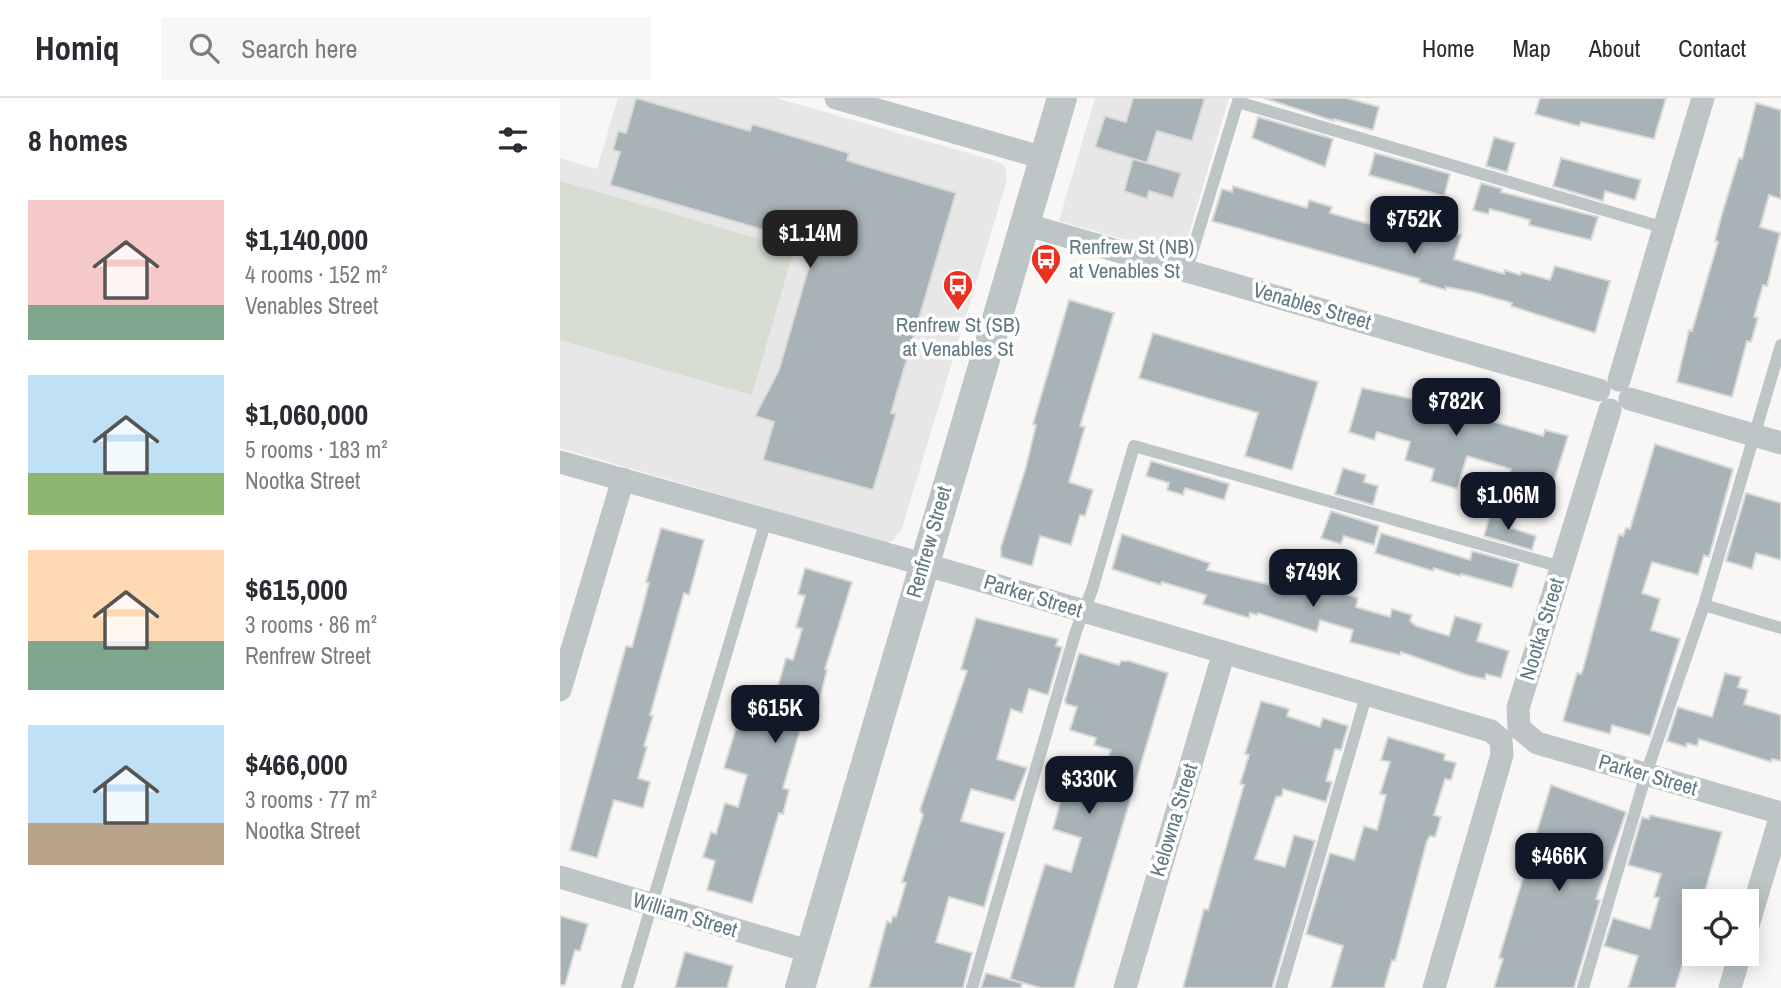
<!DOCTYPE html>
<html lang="en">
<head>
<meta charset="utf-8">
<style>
	body { margin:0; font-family:"Archivo Narrow",sans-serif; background:#f7f7f7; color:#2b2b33; height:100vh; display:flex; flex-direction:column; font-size:26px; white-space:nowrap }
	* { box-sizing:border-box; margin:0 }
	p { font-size:23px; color:#7c7c81 }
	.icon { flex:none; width:38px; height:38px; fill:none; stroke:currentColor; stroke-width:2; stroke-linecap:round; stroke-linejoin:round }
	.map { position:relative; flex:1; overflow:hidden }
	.sheet { display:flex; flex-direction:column; background:#fff; width:560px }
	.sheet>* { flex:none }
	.buttons { position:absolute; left:1122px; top:791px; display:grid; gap:14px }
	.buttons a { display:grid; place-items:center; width:77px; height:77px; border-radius:0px; background:#fff; box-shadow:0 4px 18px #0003; font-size:35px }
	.price { position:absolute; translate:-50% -60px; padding:0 16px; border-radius:14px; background:#111827; color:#fff; font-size:23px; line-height:46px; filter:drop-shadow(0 2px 4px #0008) }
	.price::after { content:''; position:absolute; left:50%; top:42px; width:21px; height:16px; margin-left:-10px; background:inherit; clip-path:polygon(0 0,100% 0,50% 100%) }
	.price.current { background:#222; color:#fff }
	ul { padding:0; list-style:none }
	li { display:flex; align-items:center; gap:21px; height:175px; padding:0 28px }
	li span { display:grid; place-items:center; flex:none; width:196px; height:140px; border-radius:0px; color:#555 }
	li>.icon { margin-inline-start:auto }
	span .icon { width:84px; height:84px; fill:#fffc; stroke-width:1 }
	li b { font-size:30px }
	h2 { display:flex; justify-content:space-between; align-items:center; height:84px; padding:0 28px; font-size:30px }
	header { display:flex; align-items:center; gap:42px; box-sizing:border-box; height:98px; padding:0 35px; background:#fff; border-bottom:2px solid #e1e1e2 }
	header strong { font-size:33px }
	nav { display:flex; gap:38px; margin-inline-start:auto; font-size:24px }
	.search { width:490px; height:63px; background:#f7f7f7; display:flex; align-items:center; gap:18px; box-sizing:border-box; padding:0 24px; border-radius:0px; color:#7c7c81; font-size:26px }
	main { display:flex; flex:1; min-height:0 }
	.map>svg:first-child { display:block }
</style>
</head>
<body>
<header>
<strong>Homiq</strong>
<div class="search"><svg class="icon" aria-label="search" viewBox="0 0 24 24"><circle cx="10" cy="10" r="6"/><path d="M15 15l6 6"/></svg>Search here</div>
<nav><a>Home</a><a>Map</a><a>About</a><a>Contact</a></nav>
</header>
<main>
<section class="sheet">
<h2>8 homes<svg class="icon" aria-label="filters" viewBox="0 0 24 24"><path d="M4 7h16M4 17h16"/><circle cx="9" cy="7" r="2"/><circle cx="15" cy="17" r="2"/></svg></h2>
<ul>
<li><span style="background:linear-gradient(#f6c9c9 75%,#7fa58c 0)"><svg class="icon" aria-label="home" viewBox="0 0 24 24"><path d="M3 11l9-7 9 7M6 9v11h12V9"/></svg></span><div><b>$1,140,000</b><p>4 rooms · 152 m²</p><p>Venables Street</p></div></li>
<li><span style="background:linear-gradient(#bfe0f5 70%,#8fb573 0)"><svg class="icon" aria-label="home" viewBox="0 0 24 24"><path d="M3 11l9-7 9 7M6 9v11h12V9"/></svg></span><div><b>$1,060,000</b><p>5 rooms · 183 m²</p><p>Nootka Street</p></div></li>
<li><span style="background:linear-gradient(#ffd9b3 65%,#7fa58c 0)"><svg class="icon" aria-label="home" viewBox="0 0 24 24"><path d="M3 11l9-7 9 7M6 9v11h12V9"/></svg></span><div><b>$615,000</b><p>3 rooms · 86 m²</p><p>Renfrew Street</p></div></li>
<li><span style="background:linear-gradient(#bfe0f5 70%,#b9a48a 0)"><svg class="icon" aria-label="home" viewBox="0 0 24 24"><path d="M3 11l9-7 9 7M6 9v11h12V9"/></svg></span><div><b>$466,000</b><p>3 rooms · 77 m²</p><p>Nootka Street</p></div></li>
</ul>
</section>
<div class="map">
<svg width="1221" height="890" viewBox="0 0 1221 890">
	<rect width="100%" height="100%" fill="#f8f7f5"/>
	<path fill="#e6e7e6" d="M58 0H216L436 63 445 68 447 82 342 430 333 443 324 444 0 350V60L37 71Z
		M535 0H669L627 142 620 154 616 156 499 123Z"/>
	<path fill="#d8ddd4" d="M0 83 234 151 192 297 0 242Z"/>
	<path fill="#a7b3b7" stroke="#d9d9d7" stroke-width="2" d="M76 0 190 33 192 26 289 55 287 62 302 67 396 95 331 315 336 316 313 392 203 362 214 324 195 318 219 272 255 147 50 87 60 54 53 52 58 33 66 35Z
		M573 0H645L632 43 597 33 587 65 535 49 545 18 566 24Z
		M704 0H786L819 9 813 32 774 21V23Z
		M980 0H1106L1094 41 1021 24 1019 28 975 16Z
		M1196 5 1221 12V101L1209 97 1200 129 1220 135 1207 188 1203 187 1194 219 1198 220 1191 244 1187 243 1172 299 1117 284 1129 232 1132 233 1158 144 1155 143 1162 116 1179 60 1182 61Z
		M698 19 773 41 765 69 692 40Z
		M934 39 955 45 947 74 926 68Z
		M815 55 890 76 884 98 809 77Z
		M1001 60 1081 82 1075 102 1045 93 1043 103 993 88Z
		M573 61 621 75 613 100 589 93 587 101 564 93Z
		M921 85 942 91 941 94 1038 119 1031 142 969 127 970 122 930 111 928 116 913 112Z
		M673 88 747 110 749 102 772 109 770 115 841 135 842 130 872 139 875 129 901 137 894 161 944 176 945 172 960 177 961 174 990 182 995 168 1050 183 1035 235 951 208 952 205 913 194 886 189V192L859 184 860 181 652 123 662 91 672 94Z
		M509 202 554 215 520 328 525 329 509 384 533 392 525 418 520 417 511 447 480 438 472 468 441 459V449L466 369 476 327 473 326Z
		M593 235 758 284 732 372 685 358 698 315 579 280Z
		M802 290 862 303 983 338 985 332 1008 338 994 383 968 375 965 383 949 378 951 371 907 358 897 391 871 383 874 371 845 362 850 344 817 334 814 342 789 334Z
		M1095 346 1173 371 1149 459 1144 457 1138 477 1092 464 1082 495 1100 501 1091 532 1120 541 1090 638 1052 627 1050 636 1003 623 1017 575 1021 576 1023 571 1059 436 1063 438 1066 430 1070 431Z
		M591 363 669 386 664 402 625 390 623 397 607 392 609 385 586 378Z
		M783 370 806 377 804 384 818 388 813 407 775 396Z
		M1186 395 1221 405V462L1196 455 1192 471 1166 463Z
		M771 413 819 428 814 447 784 438 781 446 761 440Z
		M931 413 954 420 951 430 976 438 972 452 924 438Z
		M101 430 144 442 129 497 124 495 90 617 93 618 84 648 87 649 78 680 90 684 83 710 54 702 37 760 10 752 66 548 72 549 81 516 89 485 86 484Z
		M821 435 910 462 912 453 959 466 952 490 901 476 900 478 874 470 873 473 815 455Z
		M562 436 650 465 647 472 711 487 715 475 798 500 796 509 830 519 832 511 852 517 850 523 856 528 889 538 895 518 922 526 917 543 949 553 941 580 926 576 925 581 907 577 841 554 840 557 790 544 793 532 760 522 757 534 698 515 697 517 690 515 689 520 643 506 646 497 602 484 601 487 552 471Z
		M245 470 292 484 265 571 267 572 253 628 242 625 223 690 229 692 223 716 219 715 192 805 147 792 155 763 143 759 151 734 156 736 165 705 178 709 187 677 164 670 179 620 215 630 227 590 218 588 226 560 233 562 242 531 236 529 245 498 238 496Z
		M416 520 498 541 496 548 502 549 488 597 469 591 462 615 451 611 437 661 467 670 454 703 411 691 401 723 445 735 424 809 389 799 376 844 412 855 403 890H309L327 823 331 825 333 818 336 819 346 785 342 784 363 717 360 712 407 573 401 571Z
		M519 555 559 567 561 563H569L608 575 514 890H481L450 881 485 766 511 774 521 740 493 731 503 695 488 691 494 669 541 682 551 652 534 647 536 640 510 632 517 609 506 606 505 602Z
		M1165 575 1181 579 1178 589 1188 592 1184 606 1221 617V663L1212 661 1211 664 1139 641 1137 648 1127 645 1126 649 1107 643 1118 609 1152 619Z
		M701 603 729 611 727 618 760 629 763 620 788 628 781 652 775 651 766 683 772 684 766 704 723 691 722 698 716 699 695 761 725 769 734 737 755 743 712 890H623L644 811 648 812 684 687 680 686 689 657 685 656Z
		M828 639 885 656 884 662 896 665 891 682 885 681 874 717 881 719 875 739 870 738 867 743 835 863 832 862 824 890H771L783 848 746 836 770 755 794 762 804 728 817 732 826 697 820 696 830 664 821 662Z
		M991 687 1066 714 1036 801 1040 802 1014 890H934L943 861 939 860Z
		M1090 717 1162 734 1142 803H1134L1129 836 1132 838 1115 890H1068L1078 858 1044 848 1053 820 1090 831 1099 800 1094 799 1101 776 1068 767 1082 719 1089 721Z
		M0 818 28 826 20 853 15 852 5 887H0Z
		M125 854 173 868 167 890H115Z
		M426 875 462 885 461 890H421Z"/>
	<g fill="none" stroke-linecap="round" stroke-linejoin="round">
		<path stroke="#bec5c7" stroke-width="12" d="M678 4 1105 130
			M627 171 679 0
			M1144 507 1221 530
			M67 890 206 422
			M412 890 516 533 532 492 574 348 1001 469
			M721 890 807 595
			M1023 890 1086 676 1144 507 1221 247"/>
		<path stroke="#bec5c7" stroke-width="23" d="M276 0 484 60
			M464 126 1039 292
			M1059 282 1143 0
			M1070 301 1221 345
			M1050 312 958 610 959 630 977 645 1221 715
			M0 364 405 478 931 633 941 642 942 657 874 890
			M0 592 63 381
			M0 779 251 854
			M1186 834 1221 717
			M565 890 664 554
			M1170 890 1180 856"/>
		<path stroke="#bec5c7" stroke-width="30" d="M240 890 502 0"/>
	</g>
	<defs>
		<g id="bus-pin" transform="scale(1.575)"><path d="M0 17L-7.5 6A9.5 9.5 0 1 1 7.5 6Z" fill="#ec3021" stroke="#fff"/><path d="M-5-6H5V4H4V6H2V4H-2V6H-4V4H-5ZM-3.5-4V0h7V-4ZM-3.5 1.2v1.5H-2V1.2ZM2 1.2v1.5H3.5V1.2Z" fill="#fff"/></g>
	</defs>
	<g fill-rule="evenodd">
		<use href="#bus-pin" x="486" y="161"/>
		<use href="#bus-pin" x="398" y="187"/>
	</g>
	<g text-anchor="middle" stroke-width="7" stroke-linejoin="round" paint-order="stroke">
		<g font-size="21" fill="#617981" stroke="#fff" text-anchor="start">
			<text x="509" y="156">Renfrew St (NB)<tspan x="509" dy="24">at Venables St</tspan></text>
			<text x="398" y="234" text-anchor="middle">Renfrew St (SB)<tspan x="398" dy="24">at Venables St</tspan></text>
		</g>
		<g font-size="21" fill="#617981" stroke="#fff">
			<text transform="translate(752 208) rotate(16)" y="7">Venables Street</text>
			<text transform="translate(369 444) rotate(-74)" y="7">Renfrew Street</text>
			<text transform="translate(473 498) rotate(17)" y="7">Parker Street</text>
			<text transform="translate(982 531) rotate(-73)" y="7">Nootka Street</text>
			<text transform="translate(1088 677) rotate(16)" y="7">Parker Street</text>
			<text transform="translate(614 722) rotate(-73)" y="7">Kelowna Street</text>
			<text transform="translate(125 817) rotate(17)" y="7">William Street</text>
		</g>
	</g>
</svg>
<div class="buttons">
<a><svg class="icon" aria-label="locate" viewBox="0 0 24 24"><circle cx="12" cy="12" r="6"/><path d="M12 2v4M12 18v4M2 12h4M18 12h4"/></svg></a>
</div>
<b class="price" style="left:854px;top:158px">$752K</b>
<b class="price current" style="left:250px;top:172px">$1.14M</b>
<b class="price" style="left:896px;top:340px">$782K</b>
<b class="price" style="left:948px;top:434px">$1.06M</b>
<b class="price" style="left:753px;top:511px">$749K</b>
<b class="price" style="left:215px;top:647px">$615K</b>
<b class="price" style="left:529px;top:718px">$330K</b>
<b class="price" style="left:999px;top:795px">$466K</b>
</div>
</main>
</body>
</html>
